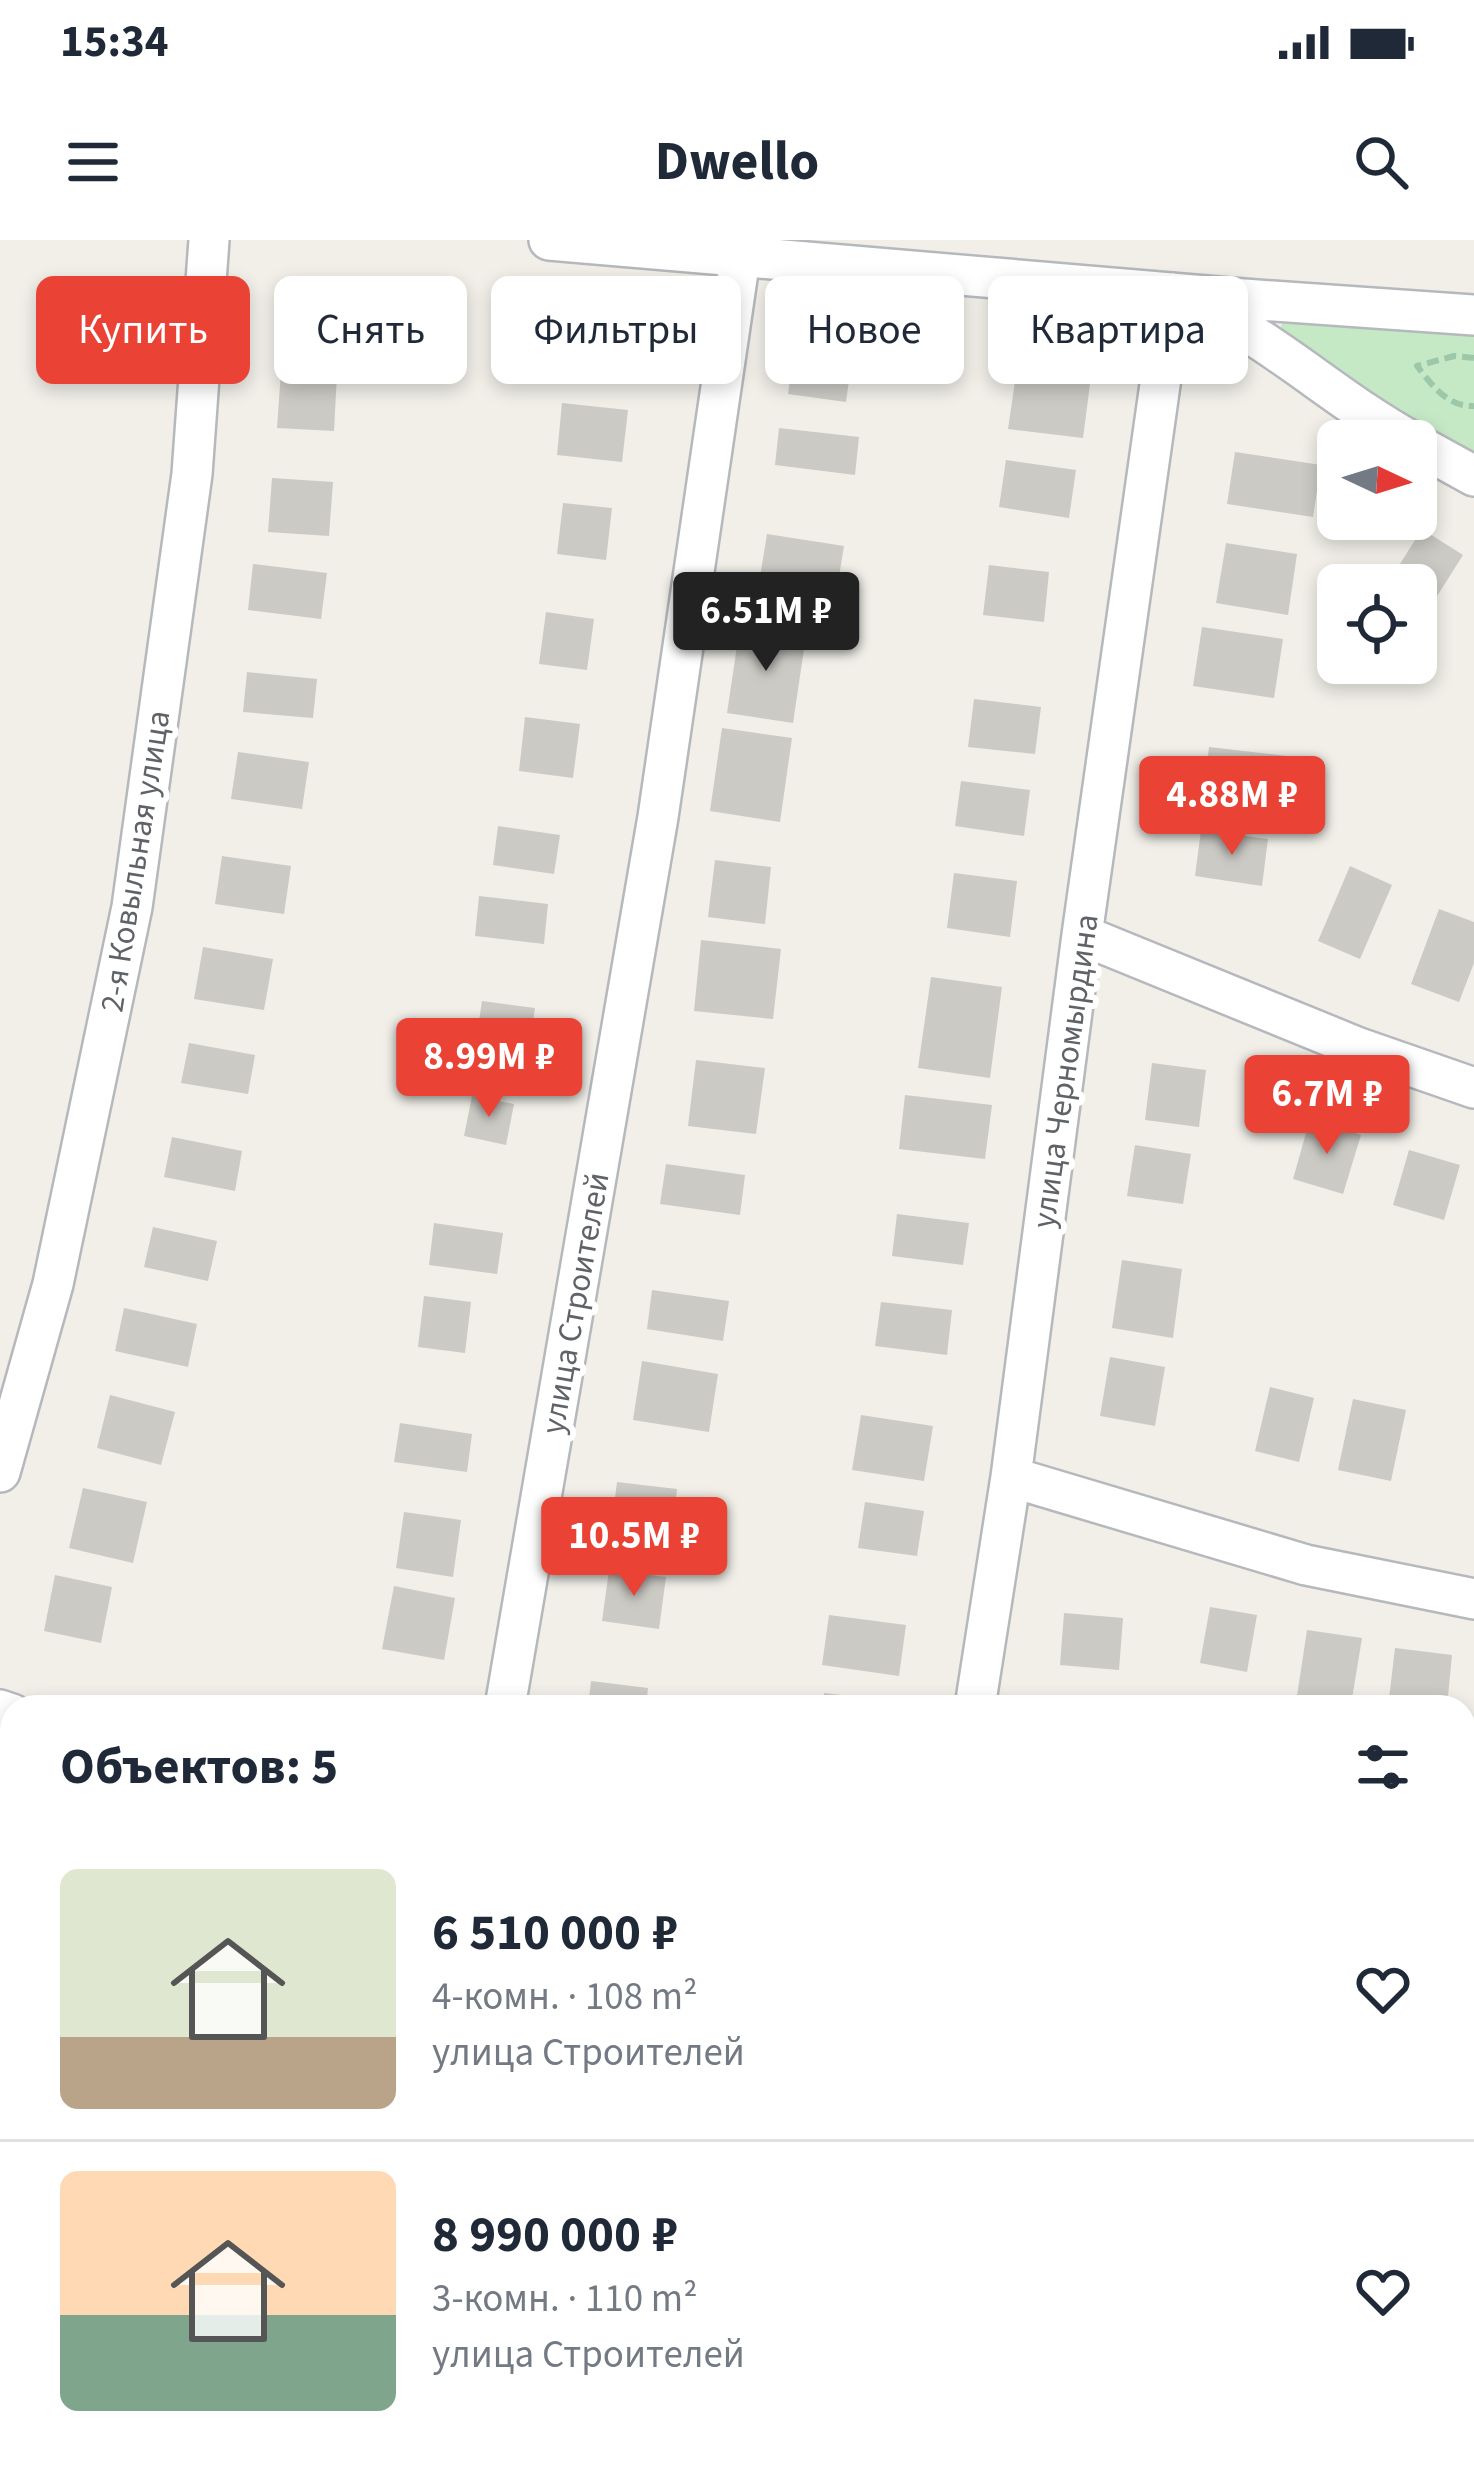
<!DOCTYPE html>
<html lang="ru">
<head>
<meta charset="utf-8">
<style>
	body { margin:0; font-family:"Source Sans 3",sans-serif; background:#f6f6f7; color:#1f2937; height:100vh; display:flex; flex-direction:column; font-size:45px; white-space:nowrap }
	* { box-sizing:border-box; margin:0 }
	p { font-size:39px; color:#747a83 }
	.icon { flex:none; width:66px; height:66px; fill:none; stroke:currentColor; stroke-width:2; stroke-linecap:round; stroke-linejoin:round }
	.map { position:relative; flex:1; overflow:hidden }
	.side { position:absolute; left:0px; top:1455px; width:1476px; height:771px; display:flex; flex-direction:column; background:#fff; border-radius:36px 36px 0 0; box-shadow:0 6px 18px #0003 }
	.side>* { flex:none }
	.top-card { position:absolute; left:36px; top:36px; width:1404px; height:108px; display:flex; gap:24px }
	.needle { width:78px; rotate:94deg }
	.buttons { position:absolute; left:1317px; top:180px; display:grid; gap:24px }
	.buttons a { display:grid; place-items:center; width:120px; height:120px; border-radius:18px; background:#fff; box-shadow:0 6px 18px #0003; font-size:60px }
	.price { position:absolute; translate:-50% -102px; padding:0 27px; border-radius:12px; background:#ea4335; color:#fff; font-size:39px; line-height:78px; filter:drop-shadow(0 3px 6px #0008) }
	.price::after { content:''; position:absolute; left:50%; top:72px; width:36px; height:27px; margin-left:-18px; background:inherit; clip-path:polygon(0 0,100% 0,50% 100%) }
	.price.current { background:#222; color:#fff }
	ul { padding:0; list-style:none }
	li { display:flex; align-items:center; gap:36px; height:300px; padding:0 60px }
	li+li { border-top:3px solid #e0e1e3 }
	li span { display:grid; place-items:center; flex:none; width:336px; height:240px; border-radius:18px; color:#555 }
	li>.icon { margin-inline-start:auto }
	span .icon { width:144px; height:144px; fill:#fffc; stroke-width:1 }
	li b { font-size:51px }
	h2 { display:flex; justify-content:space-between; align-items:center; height:144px; padding:0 60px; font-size:51px }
	.pill { padding:0 42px; border-radius:18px; background:#fff; box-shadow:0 6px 18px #0003; font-size:42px; line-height:108px }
	.pill.current { background:#ea4335; color:#fff }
	.status { display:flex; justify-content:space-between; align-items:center; height:84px; padding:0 60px; background:#fff; direction:ltr }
	.status svg { height:33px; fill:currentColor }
	header { display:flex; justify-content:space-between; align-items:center; height:156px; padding:0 60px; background:#fff; font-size:54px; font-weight:700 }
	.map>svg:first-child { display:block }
</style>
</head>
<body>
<div class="status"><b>15:34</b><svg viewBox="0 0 49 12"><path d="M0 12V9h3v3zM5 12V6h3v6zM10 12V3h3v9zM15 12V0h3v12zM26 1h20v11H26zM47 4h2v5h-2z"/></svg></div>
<header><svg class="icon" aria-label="menu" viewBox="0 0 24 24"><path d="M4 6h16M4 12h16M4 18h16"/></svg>Dwello<svg class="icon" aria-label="search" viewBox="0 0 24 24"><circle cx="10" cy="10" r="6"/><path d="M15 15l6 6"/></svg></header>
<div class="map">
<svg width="1474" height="2225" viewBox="0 0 1474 2225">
	<rect width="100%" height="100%" fill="#f1efe8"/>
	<path fill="#c5e8c5" d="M1294 74 1474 86V218L1284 99 1281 85Z"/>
	<path fill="#cccac5" d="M288 50 342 55 338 110 284 105Z
		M582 79 638 83 634 139 578 135Z
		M795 103 853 111 846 162 788 154Z
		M281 131 337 134 334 191 277 188Z
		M1016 135 1090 144 1083 198 1008 189Z
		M562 163 628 170 622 222 557 215Z
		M779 188 859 197 855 235 775 225Z
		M1235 212 1321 225 1313 277 1227 264Z
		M1006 220 1076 230 1069 278 999 267Z
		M272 238 333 242 329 296 268 292Z
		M563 263 612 268 606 320 557 314Z
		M1422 289 1463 315 1434 361 1416 349V345H1409L1393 335Z
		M767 294 844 306 837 349 760 337Z
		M1226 303 1297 314 1288 375 1216 363Z
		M253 324 327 333 321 379 248 370Z
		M989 325 1049 332 1044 382 983 375Z
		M546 372 594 379 587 430 539 424Z
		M740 386 806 396 793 483 727 473Z
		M1202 387 1283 399 1274 458 1193 446Z
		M247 432 317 439 313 478 243 472Z
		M974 459 1041 467 1035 514 968 507Z
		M525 477 580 484 573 538 519 531Z
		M722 488 792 498 780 582 710 571Z
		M1209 507 1287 516 1281 567 1203 557Z
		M238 512 309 522 302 569 231 559Z
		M961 541 1030 550 1024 596 955 586Z
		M498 586 560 595 554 634 493 625Z
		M1201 590 1268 599 1262 646 1195 636Z
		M222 616 291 626 284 674 215 664Z
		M715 620 771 627 765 684 708 677Z
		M1350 626 1392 645 1360 719 1318 701Z
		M954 633 1017 641 1010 697 947 688Z
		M479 656 548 664 544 704 475 696Z
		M1439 669 1474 682V723L1459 762 1411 744Z
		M701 700 781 709 773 779 694 771Z
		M203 707 273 719 264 770 194 759Z
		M931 737 1002 747 990 838 918 828Z
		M482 761 535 768 528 815 475 808Z
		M189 803 255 815 248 854 181 843Z
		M696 820 765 828 756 894 688 886Z
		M1152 823 1206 830 1199 887 1145 880Z
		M905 855 992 865 985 919 899 909Z
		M472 856 514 864 506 905 464 896Z
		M1310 879 1361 895 1343 954 1293 939Z
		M172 897 242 911 235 951 164 937Z
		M1135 905 1191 914 1183 964 1127 956Z
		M1409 910 1460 925 1444 980 1393 965Z
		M666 924 745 935 740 975 660 964Z
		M897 974 969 983 963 1025 892 1016Z
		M434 983 503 993 497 1034 429 1025Z
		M153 987 217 1001 208 1041 144 1027Z
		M1122 1020 1182 1029 1173 1098 1112 1088Z
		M652 1050 729 1061 723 1101 647 1089Z
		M424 1056 471 1062 465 1113 418 1107Z
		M881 1062 952 1070 947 1115 875 1106Z
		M124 1068 197 1084 188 1127 115 1111Z
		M1110 1117 1165 1127 1155 1186 1100 1176Z
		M642 1121 718 1134 709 1192 633 1180Z
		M1270 1147 1314 1158 1299 1222 1255 1211Z
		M110 1155 175 1172 161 1225 97 1208Z
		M1353 1159 1406 1170 1391 1241 1338 1230Z
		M861 1175 933 1186 924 1241 852 1230Z
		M400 1183 472 1194 467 1232 394 1222Z
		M617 1242 677 1249 671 1306 610 1298Z
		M83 1248 147 1262 133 1323 69 1308Z
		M865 1262 924 1271 917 1316 858 1308Z
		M404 1272 461 1280 453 1337 396 1328Z
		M609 1330 666 1337 659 1389 602 1381Z
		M55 1335 112 1347 101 1403 44 1391Z
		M394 1346 455 1358 444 1420 382 1409Z
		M1210 1367 1257 1375 1247 1432 1200 1423Z
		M1064 1373 1123 1378 1119 1430 1060 1425Z
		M829 1375 906 1385 899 1436 822 1425Z
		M1307 1390 1362 1398 1351 1465 1297 1456Z
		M1395 1408 1452 1415 1447 1467H1388Z
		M591 1441 648 1448 646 1467H588Z
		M824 1453 893 1461 892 1467H822Z
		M39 2214H109L107 2225H48L38 2223Z
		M139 2214H205L203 2225H137Z
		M237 2214H299L297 2225H234Z
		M353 2214H394L417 2219 416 2225H350Z
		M445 2214H495L513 2218 511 2225H443Z
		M716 2214H787L785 2225H714Z
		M934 2214H1009L1006 2225H938L932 2223Z
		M1227 2214H1278L1274 2225H1223Z
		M1321 2214H1369L1364 2225H1316Z"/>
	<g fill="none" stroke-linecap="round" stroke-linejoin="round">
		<g stroke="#b5b8bc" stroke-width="44">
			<path id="street" d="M549 0 1230 58 1474 75
				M1194 63C1272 98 1336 160 1411 201
				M1416 204 1474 236
				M1082 695 1359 808 1474 848
				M0 1232 53 1044 132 667 192 234 209 0
				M1011 1237 1306 1325 1474 1359
				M505 1467 658 577 740 18
				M975 1467 1011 1237 1082 695 1173 53
				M0 1470 12 1474
				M0 1781 12 1784
				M1464 1913 1474 1916
				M1464 2160 1474 2164
				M856 2225 858 2214"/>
		</g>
		<path stroke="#9cc7a9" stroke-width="6" stroke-dasharray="12 6" stroke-linecap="butt" d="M1474 118 1454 116 1417 126C1432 145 1447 167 1474 166"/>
		<use href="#street" stroke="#fff" stroke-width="39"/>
	</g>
	<g text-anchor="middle" stroke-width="12" stroke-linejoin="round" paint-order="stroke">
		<g font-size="33" fill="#5f6368" stroke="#fff">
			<text transform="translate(134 621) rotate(-81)" y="12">2-я Ковыльная улица</text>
			<text transform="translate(1064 831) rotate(-82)" y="12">улица Черномырдина</text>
			<text transform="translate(574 1063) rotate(-80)" y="12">улица Строителей</text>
		</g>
	</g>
</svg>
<div class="buttons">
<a><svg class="needle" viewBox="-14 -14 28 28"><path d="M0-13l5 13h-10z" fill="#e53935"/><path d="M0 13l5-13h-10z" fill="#747a83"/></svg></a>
<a><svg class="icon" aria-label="locate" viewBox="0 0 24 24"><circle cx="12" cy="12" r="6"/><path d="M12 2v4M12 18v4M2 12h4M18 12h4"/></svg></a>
</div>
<b class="price current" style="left:766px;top:434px">6.51M ₽</b>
<b class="price" style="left:1232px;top:618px">4.88M ₽</b>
<b class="price" style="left:489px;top:880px">8.99M ₽</b>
<b class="price" style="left:1327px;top:917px">6.7M ₽</b>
<b class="price" style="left:634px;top:1359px">10.5M ₽</b>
<div class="top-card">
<a class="pill current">Купить</a>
<a class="pill">Снять</a>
<a class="pill">Фильтры</a>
<a class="pill">Новое</a>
<a class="pill">Квартира</a>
</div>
<section class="side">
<h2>Объектов: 5<svg class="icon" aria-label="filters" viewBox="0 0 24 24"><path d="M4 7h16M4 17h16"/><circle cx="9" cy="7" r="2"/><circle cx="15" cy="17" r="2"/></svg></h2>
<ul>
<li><span style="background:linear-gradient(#dfe7d0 70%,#b9a48a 0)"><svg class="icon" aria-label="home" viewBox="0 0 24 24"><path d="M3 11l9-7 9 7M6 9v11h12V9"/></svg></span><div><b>6 510 000 ₽</b><p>4-комн. · 108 m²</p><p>улица Строителей</p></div><svg class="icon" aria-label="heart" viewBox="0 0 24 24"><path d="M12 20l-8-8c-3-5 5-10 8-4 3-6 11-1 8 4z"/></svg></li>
<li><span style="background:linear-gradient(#ffd9b3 60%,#7fa58c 0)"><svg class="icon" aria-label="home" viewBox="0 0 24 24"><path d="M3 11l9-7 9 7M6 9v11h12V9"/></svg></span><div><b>8 990 000 ₽</b><p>3-комн. · 110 m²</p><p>улица Строителей</p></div><svg class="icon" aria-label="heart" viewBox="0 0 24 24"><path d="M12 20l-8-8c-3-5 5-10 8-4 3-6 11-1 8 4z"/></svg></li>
</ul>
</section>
</div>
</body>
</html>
